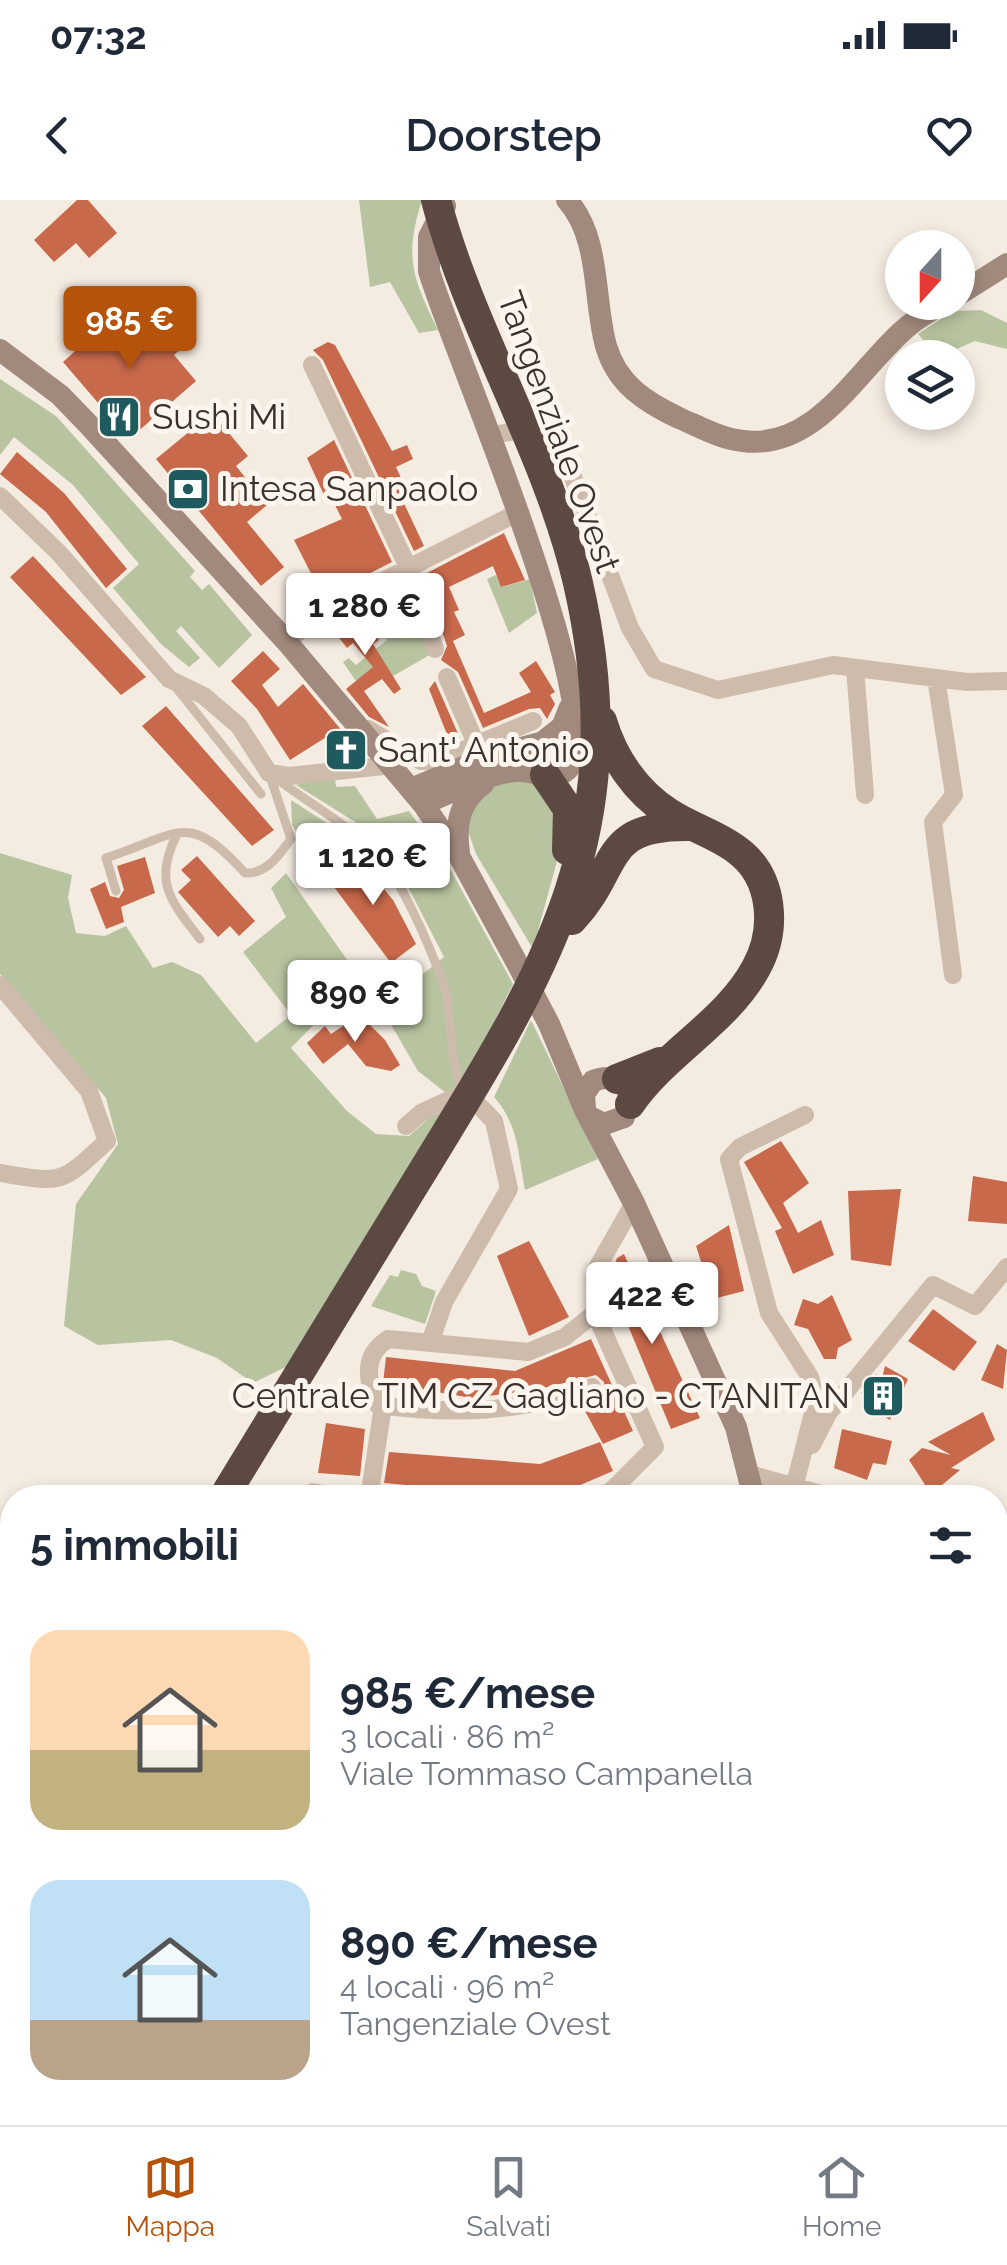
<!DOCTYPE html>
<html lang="it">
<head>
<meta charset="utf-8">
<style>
	body { margin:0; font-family:Raleway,sans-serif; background:#f6f6f7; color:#1f2937; height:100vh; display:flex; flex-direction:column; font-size:38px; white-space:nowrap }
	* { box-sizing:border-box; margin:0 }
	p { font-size:32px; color:#747a83 }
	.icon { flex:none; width:55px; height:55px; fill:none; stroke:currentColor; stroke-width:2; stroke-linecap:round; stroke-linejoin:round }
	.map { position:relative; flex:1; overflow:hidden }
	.details { position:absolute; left:0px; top:1285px; width:1008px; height:640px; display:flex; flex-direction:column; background:#fff; border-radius:40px 40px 0 0; box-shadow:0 5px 15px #0003 }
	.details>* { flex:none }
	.needle { width:65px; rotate:201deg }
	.buttons { position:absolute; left:885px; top:30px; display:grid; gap:20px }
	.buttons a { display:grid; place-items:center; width:90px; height:90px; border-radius:50%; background:#fff; box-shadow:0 5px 15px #0003; font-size:50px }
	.price { position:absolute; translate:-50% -85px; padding:0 22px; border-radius:10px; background:#fff; color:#222; font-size:32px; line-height:65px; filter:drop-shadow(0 2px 5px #0008) }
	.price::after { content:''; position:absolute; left:50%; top:60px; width:30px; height:22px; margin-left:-15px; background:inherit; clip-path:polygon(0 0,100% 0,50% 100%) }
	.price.on { background:#b45309; color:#fff }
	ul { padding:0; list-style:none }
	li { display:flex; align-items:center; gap:30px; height:250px; padding:0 30px }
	li span { display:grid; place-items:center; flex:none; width:280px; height:200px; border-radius:30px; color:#555 }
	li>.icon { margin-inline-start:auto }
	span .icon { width:120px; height:120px; fill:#fffc; stroke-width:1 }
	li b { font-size:42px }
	h2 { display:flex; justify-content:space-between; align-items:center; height:120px; padding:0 30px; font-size:42px }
	.status { display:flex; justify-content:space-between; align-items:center; height:70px; padding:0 50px; background:#fff; direction:ltr }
	.status svg { height:28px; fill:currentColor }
	header { display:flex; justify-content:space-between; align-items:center; height:130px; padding:0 30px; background:#fff; font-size:45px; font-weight:600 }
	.dock { display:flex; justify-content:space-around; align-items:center; height:140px; border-top:2px solid #e0e1e3; background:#fff; font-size:28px; color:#747a83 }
	.dock a { display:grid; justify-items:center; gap:5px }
	.dock .on { color:#b45309 }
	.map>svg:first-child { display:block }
</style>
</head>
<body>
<div class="status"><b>07:32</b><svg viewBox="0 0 49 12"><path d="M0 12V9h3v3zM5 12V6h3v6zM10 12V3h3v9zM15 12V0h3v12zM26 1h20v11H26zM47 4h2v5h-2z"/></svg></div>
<header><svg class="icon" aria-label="back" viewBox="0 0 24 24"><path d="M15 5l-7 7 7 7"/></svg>Doorstep<svg class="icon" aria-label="heart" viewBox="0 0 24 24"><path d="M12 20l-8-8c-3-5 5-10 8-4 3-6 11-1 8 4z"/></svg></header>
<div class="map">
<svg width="1007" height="1925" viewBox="0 0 1007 1925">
	<rect width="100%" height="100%" fill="#f4ebe1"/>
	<path fill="#b8c4a0" d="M359 0H422C404 57 412 77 438 130L419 133 390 82 370 87Z
		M981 110 1007 123V149L975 141 938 157 918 134 953 111Z
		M0 179 56 216 195 371 190 377 202 390 209 384 252 435 219 468 181 426 176 431 200 458 189 467 161 444 113 388 139 364 73 285 14 237 0 255Z
		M403 373 435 452 393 476 384 463 356 481 343 462 349 458 356 465 387 440 369 415 375 410 363 394Z
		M496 375 502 387 530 379 537 413 509 433 487 379Z
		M335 576 336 587 355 586 377 619 409 611 448 665 513 784 461 889 446 893 418 871 382 809 336 788 311 810 321 817 291 848 347 911 376 934 409 936 440 909 453 907 298 1161 253 1183 217 1158 171 1140 98 1145 64 1126 76 1004 118 944 106 898 0 774V653L72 675 68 698 76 733 105 736 126 726 153 768 172 762 201 775 256 843 291 815 243 752 286 717 271 688 286 673 381 808 444 757 384 640 296 585Z
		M510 578 539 584 565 632 533 749 476 654 468 631 474 598 496 581Z
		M291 600 333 627 357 656 347 666 343 663 331 674H324L292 625Z
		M531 820 598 959 525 990C518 955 519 925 494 897Z
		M401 1070 416 1074 422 1086 436 1091 425 1124 371 1106 390 1075 398 1077Z"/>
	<path fill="#c8694b" d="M77 0H88L117 33 89 58 76 43 54 62 34 40Z
		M124 107 154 139 166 129 182 148 174 155 196 181 135 234 122 220 117 225 63 162Z
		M328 142 335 145 392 251 407 245 413 259 396 267 408 293 401 297 424 346 414 351 323 160 313 150Z
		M212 213 248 256 236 266 267 305 247 322 284 367 261 386 156 259Z
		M334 240 392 362 323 397 294 340 342 319 330 295 325 297 307 258Z
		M17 252 64 293 127 369 106 388 46 312 0 274Z
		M504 333 525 380 501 387 493 366 449 387 459 410 454 412 465 435 453 441 484 513 531 492 519 473 536 461 555 492 550 495 555 504 547 519 540 508 529 509 483 528 458 472 441 460 447 446 423 375Z
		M33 356 146 477 121 495 10 377Z
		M369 402 376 411 364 419 379 440 373 444 401 489 394 494 382 479 364 491 389 527 369 517 346 489 373 467 353 443 347 448 330 426Z
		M263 451 280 469 262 485 278 507 303 484 363 556 339 558 328 536 290 560 257 509 231 481Z
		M435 481 460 538 450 542 429 489Z
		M166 506 274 630 252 646 142 526Z
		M197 656 255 721 239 736 230 726 218 737 178 692 191 680 181 670Z
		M357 656 393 700 416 744 391 763 334 687 331 674Z
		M145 657 155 693 121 707 124 722 106 729 90 689 105 682 110 696 119 698 124 690 117 666Z
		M360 815 385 840 400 865 391 871 366 866 348 844 323 864 307 843 325 826 331 834Z
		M781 941 809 983 783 1003 798 1033 821 1020 834 1055 793 1074 775 1031 782 1028 744 962Z
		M973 976 1007 982V1024L968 1021Z
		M901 989 891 1066 851 1060 848 991Z
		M729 1025 744 1091 713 1099 696 1046Z
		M529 1041 569 1117 529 1136 497 1056Z
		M624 1054 700 1218 671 1229 609 1080 617 1058Z
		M832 1095 852 1140 838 1148 836 1159H824L808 1129 794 1125 803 1099 818 1104Z
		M933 1109 977 1142 954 1171 908 1141Z
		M591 1139 633 1231 603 1244 581 1204 604 1191V1182L596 1175 536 1190 472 1198 383 1183 386 1157 515 1171Z
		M997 1144 1007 1150 1003 1189 981 1180Z
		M885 1166 908 1179 890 1220 868 1207 872 1199 861 1193 876 1174 882 1178Z
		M983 1212 995 1240 951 1268 960 1270 931 1294 909 1260 922 1248 951 1255 928 1242Z
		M326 1223 365 1229 360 1276 318 1273Z
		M842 1229 892 1241 886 1265 873 1263 867 1280 834 1268Z
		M600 1242 613 1271 550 1298 384 1283 389 1252 540 1264Z
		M588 1912H633L623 1925H572Z
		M913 1912H977L959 1925H894Z"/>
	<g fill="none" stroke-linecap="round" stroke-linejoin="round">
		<path stroke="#cdbbac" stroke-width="9" d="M174 485 261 594
			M177 634C153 682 170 700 200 739
			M116 691 106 658C181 633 187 610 245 673 267 674 279 655 291 639L269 573C301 598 338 619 369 645 398 669 431 749 444 786 453 815 448 868 464 890
			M995 1493 1007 1497
			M995 1594 1007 1620
			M995 1698 1007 1699
			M832 1912 834 1925
			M880 1925 898 1912"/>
		<path stroke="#cdbbac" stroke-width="18" d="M312 165 407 365 435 449
			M488 236 553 224 630 428 654 469 718 490 833 465 967 482 1007 481
			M0 296 59 353 169 479 204 496 239 526 269 573 289 576 393 565
			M287 442 320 413 507 318
			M855 468 865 595
			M447 477 477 546
			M936 478 954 595 933 622 953 775
			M368 529 421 561H437L533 521
			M0 785 89 891 107 941C60 985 63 983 0 973
			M406 926 421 913 466 892 494 921 509 989 444 1102 431 1140
			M592 1187C519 1213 454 1215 378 1205 366 1180 363 1155 388 1139L528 1152 565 1137 595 1113
			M812 1245 829 1212 933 1085 975 1106 1007 1067
			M749 1274 835 1298
			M795 1284 816 1201 810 1177 769 1113 729 959 740 947 805 915
			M313 1292 346 1298
			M369 1298 383 1206
			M595 1298 611 1291 655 1247 595 1113 597 1068 634 1003
			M995 1358 1007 1361
			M313 1912 323 1925
			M456 1915 513 1913 527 1925
			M275 1925 290 1912
			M637 1925 655 1912"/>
		<path stroke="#a18a7d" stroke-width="22" d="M567 0C601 38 593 99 606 146 617 184 645 202 679 218 700 227 721 239 743 241 820 251 861 162 912 123 922 115 934 109 945 102
			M958 95 1007 64
			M0 150 60 195 88 224 287 442 423 604 459 656 517 763 549 824 585 910
			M411 589 488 557 543 542 562 527 570 507
			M423 604C452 593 485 573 516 571 532 569 553 583 567 570 617 526 449 141 429 71V37L445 6
			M459 653C455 625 459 601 483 584
			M590 917 604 924 624 917 630 896C624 879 610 874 593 881L584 894 585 910 634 1003 736 1227 754 1298
			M745 1912 746 1925"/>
		<path stroke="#5c4a42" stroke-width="30" d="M602 521C613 558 636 592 669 613 690 627 716 634 737 650 774 677 777 730 756 768 727 822 665 853 630 904
			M545 575 568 609 567 650
			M572 720C621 668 599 625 689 626
			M617 879 660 862
			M223 1298C287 1192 352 1087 416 982 543 775 636 636 578 383 547 250 471 132 436 0
			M0 1514 12 1507"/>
	</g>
	<defs>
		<g id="restaurant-square" transform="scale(2.25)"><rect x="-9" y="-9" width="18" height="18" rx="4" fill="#1f5a5e" stroke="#fbf5ee"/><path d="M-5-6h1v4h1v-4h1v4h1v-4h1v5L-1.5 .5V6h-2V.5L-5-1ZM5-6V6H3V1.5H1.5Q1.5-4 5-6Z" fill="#fff"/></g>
		<g id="bank-square" transform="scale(2.25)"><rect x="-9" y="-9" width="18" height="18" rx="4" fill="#1f5a5e" stroke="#fbf5ee"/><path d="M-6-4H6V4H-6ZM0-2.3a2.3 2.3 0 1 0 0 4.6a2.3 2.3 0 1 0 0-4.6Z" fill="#fff"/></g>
		<g id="church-square" transform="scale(2.25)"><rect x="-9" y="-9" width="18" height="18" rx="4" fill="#1f5a5e" stroke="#fbf5ee"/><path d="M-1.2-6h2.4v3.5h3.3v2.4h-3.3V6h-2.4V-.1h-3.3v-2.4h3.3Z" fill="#fff"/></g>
		<g id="building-square" transform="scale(2.25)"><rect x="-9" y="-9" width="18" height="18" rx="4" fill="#1f5a5e" stroke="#fbf5ee"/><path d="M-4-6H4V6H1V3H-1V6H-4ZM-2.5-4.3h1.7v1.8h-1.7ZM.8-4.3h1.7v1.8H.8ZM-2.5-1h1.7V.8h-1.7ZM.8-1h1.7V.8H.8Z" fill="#fff"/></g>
	</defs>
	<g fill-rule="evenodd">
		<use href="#restaurant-square" x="119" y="217"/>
		<use href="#bank-square" x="188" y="289"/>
		<use href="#church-square" x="346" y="550"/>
		<use href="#building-square" x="883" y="1196"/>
	</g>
	<g text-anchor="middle" stroke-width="10" stroke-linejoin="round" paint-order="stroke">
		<g font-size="35" fill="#3b302b" stroke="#fbf5ee" text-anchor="start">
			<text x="152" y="229">Sushi Mi</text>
			<text x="220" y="301">Intesa Sanpaolo</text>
			<text x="378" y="562">Sant' Antonio</text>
			<text x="850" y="1208" text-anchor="end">Centrale TIM CZ Gagliano - CTANITAN</text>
		</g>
		<g font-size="35" fill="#3b302b" stroke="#fbf5ee">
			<text transform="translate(559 232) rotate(70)" y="12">Tangenziale Ovest</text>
		</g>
	</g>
</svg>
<div class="buttons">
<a><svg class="needle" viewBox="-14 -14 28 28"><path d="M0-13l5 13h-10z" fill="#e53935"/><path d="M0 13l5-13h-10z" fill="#747a83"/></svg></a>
<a><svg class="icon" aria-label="layers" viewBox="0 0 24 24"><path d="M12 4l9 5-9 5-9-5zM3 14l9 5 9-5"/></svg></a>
</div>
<b class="price on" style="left:130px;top:171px">985 €</b>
<b class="price" style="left:365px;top:458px">1 280 €</b>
<b class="price" style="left:373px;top:708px">1 120 €</b>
<b class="price" style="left:355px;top:845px">890 €</b>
<b class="price" style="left:652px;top:1147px">422 €</b>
<section class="details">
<h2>5 immobili<svg class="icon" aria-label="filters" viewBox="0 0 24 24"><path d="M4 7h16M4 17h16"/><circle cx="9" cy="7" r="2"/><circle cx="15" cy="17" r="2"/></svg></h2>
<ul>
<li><span style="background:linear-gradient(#ffd9b3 60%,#c2b280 0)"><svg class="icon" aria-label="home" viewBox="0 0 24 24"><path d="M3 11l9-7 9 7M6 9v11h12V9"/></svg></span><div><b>985 €/mese</b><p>3 locali · 86 m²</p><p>Viale Tommaso Campanella</p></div></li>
<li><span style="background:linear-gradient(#bfe0f5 70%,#b9a48a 0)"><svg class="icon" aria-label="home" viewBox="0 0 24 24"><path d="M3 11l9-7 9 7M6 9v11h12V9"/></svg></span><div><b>890 €/mese</b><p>4 locali · 96 m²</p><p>Tangenziale Ovest</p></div></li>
</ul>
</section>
</div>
<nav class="dock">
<a class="on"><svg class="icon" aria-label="map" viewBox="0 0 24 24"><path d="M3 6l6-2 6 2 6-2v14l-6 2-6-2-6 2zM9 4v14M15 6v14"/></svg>Mappa</a>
<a><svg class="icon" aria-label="saved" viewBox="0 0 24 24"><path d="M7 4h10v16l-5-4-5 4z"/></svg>Salvati</a>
<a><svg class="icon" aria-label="home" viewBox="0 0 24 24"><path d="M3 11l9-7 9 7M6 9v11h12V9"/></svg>Home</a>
</nav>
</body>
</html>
